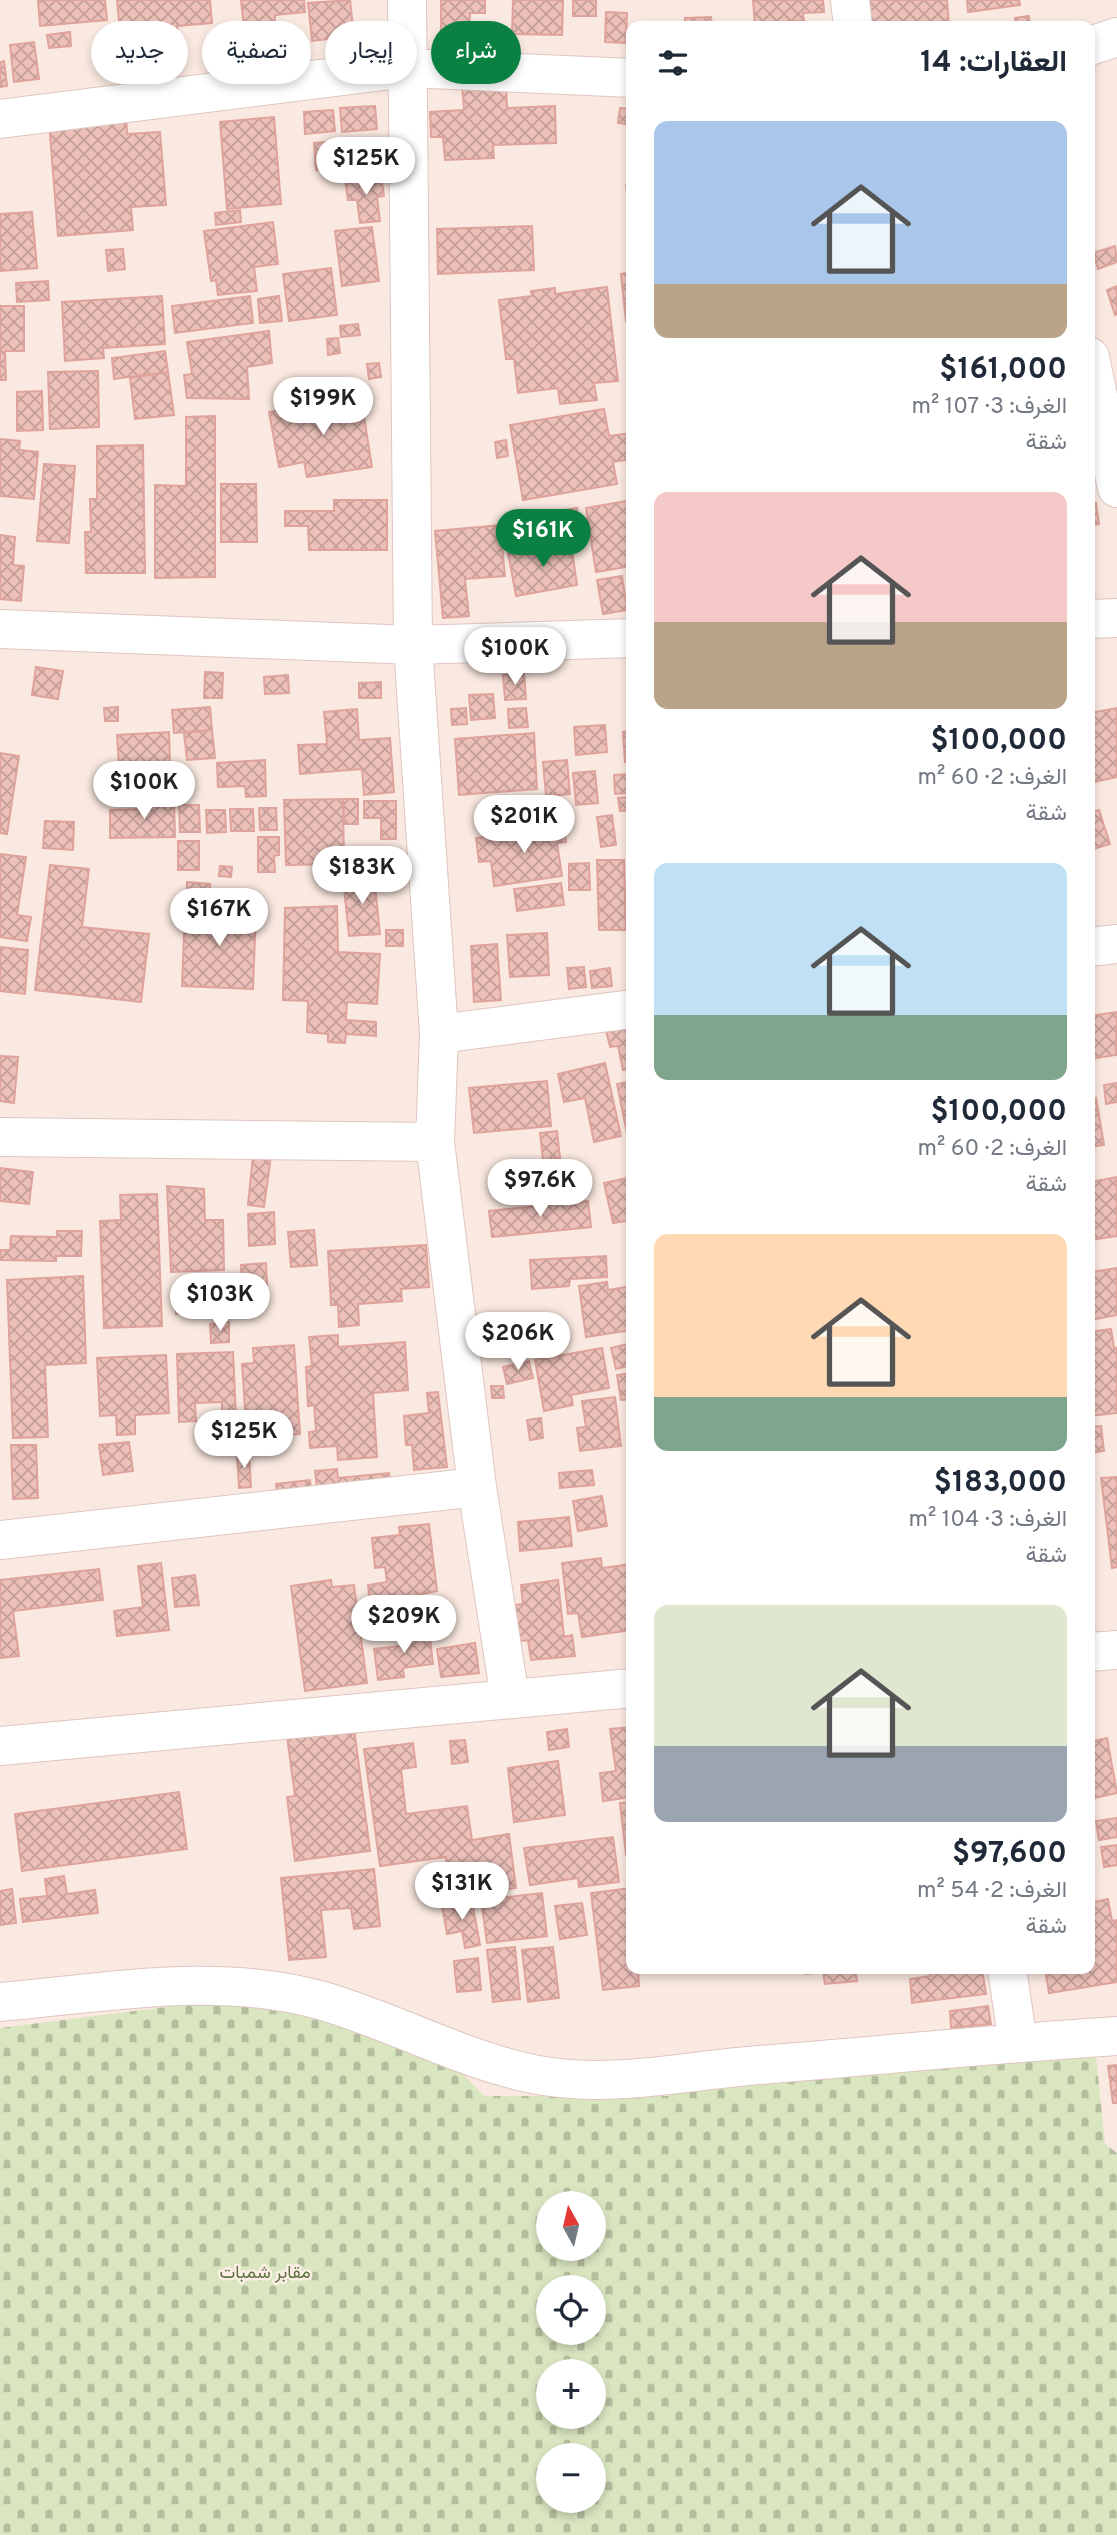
<!DOCTYPE html>
<html lang="ar">
<head>
<meta charset="utf-8">
<style>
	body { margin:0; font-family:Overpass,Vazirmatn,sans-serif; background:#f6f6f7; color:#1f2937; direction:rtl; height:100vh; display:flex; flex-direction:column; font-size:26px; white-space:nowrap }
	* { box-sizing:border-box; margin:0 }
	p { font-size:23px; color:#747a83 }
	.icon { flex:none; width:38px; height:38px; fill:none; stroke:currentColor; stroke-width:2; stroke-linecap:round; stroke-linejoin:round }
	.map { position:relative; flex:1; overflow:hidden; direction:ltr }
	.drawer { position:absolute; left:626px; top:21px; width:469px; height:1953px; display:flex; flex-direction:column; background:#fff; border-radius:14px; box-shadow:0 4px 10px #0003; direction:rtl }
	.drawer>* { flex:none }
	.guide { position:absolute; left:21px; top:21px; width:500px; height:63px; direction:rtl; display:flex; gap:14px }
	.needle { width:46px; rotate:352deg }
	.fabs { position:absolute; left:536px; top:2191px; display:grid; gap:14px }
	.fabs a { display:grid; place-items:center; width:70px; height:70px; border-radius:50%; background:#fff; box-shadow:0 4px 10px #0003; font-size:35px }
	.price { position:absolute; translate:-50% -60px; padding:0 16px; border-radius:24px; background:#fff; color:#222; font-size:23px; line-height:46px; filter:drop-shadow(0 2px 4px #0008) }
	.price::after { content:''; position:absolute; left:50%; top:42px; width:21px; height:16px; margin-left:-10px; background:inherit; clip-path:polygon(0 0,100% 0,50% 100%) }
	.price.selected { background:#0b8043; color:#fff }
	ul { padding:0; list-style:none }
	li { display:grid; align-content:center; gap:14px; height:371px; padding:0 28px }
	li span { display:grid; place-items:center; height:217px; border-radius:14px; color:#555 }
	li>.icon { margin-inline-start:auto }
	span .icon { width:126px; height:126px; fill:#fffc; stroke-width:1 }
	li b { font-size:30px }
	h2 { display:flex; justify-content:space-between; align-items:center; height:84px; padding:0 28px; font-size:30px }
	.pill { padding:0 24px; border-radius:32px; background:#fff; box-shadow:0 4px 10px #0003; font-size:24px; line-height:63px }
	.pill.selected { background:#0b8043; color:#fff }
	.map>svg:first-child { display:block }
</style>
</head>
<body>
<div class="map">
<svg width="1117" height="2535" viewBox="0 0 1117 2535">
	<defs>
		<pattern id="cemetery-stones" width="16" height="16" patternUnits="userSpaceOnUse" patternTransform="scale(1.75)"><rect width="16" height="16" fill="#d9e6c0"/><path d="M2 7V4a2 2 0 0 1 4 0v3zM10 15v-3a2 2 0 0 1 4 0v3z" fill="#b4bd9e"/></pattern>
		<pattern id="building-cross-hatch" width="8" height="8" patternUnits="userSpaceOnUse" patternTransform="scale(1.75)"><rect width="8" height="8" fill="#edc1ba"/><path d="M0 0l8 8M0 8l8-8" fill="none" stroke="#c49f99"/></pattern>
	</defs>
	<rect width="100%" height="100%" fill="#fae9e0"/>
	<path fill="url(#cemetery-stones)" fill-rule="evenodd" d="M245 1997 376 2024 455 2066 484 2096H669L670 2083 1096 2056 1105 2144 1117 2153V2535H0V2028ZM548 2203H593V2249H548ZM548 2287H593V2333H548ZM548 2371H593V2417H548ZM548 2455H593V2501H548Z"/>
	<path fill="url(#building-cross-hatch)" stroke="#dfa39b" stroke-width="2" d="M38 0H105L107 20 40 26Z
		M117 0H210L212 23 177 26 178 38 121 43Z
		M241 0H304L305 12 275 15V25L244 28Z
		M350 0 354 36 312 41 308 3Z
		M441 0H485V13H470L469 30 441 29Z
		M513 0H563L562 35 512 34Z
		M573 0H596V16H573Z
		M753 0H823L824 12 803 13 804 21H788V26H762V24L755 25Z
		M867 0H947L949 26H915V23L870 26Z
		M967 0H1019L1020 5 968 12Z
		M606 12 627 13 626 43 605 42Z
		M1029 16 1030 26H1016L1015 18Z
		M711 17 712 26H685V18Z
		M70 32 71 46 49 48 47 35Z
		M34 42 39 79 14 82 10 45Z
		M174 48 175 59 154 61V51Z
		M4 61 7 86 0 87V62Z
		M506 83 507 108 555 106 556 143 493 145 494 158 445 160 443 137H431L430 112 464 110 462 85Z
		M375 106 377 129 342 132 340 108Z
		M620 108 632 109V125L618 123Z
		M333 110 335 131 305 134 304 112Z
		M126 114 127 134 160 132 166 205 131 207 133 230 58 236 49 121Z
		M274 117 281 204 227 209 220 122Z
		M343 141 345 168 316 170 314 143Z
		M382 145 383 158 368 159 367 146Z
		M381 176 384 196 377 197 380 221 360 223 357 200H348L345 180Z
		M632 184V232L626 185Z
		M240 210 241 222 216 225 215 213Z
		M32 212 37 268 0 271V214Z
		M273 222 278 264 254 267 257 291 218 295 216 280 211 281 204 231Z
		M532 226 534 270 438 274 437 229Z
		M372 227 379 281 342 286 335 231Z
		M1115 246 1117 262 1098 269 1093 253Z
		M123 249 125 269 108 271 106 250Z
		M331 268 337 315 289 321 283 274Z
		M632 272V320L626 321 621 274Z
		M48 281 49 300 17 302 16 283Z
		M1117 286V314L1115 315 1107 290Z
		M607 287 618 381 594 383 597 400 560 404 558 388 518 393 514 359H506L499 300 532 296 531 291 555 288V294Z
		M162 296 165 344 103 348 104 358 65 361 62 302Z
		M250 296 253 323 175 333 172 306Z
		M279 296 282 321 260 323 258 299Z
		M0 306H24V351H5L6 380H0Z
		M358 324 360 335 341 337 340 326Z
		M269 331 272 363 247 367 249 399 187 398 184 375 192 374 187 342Z
		M338 338 340 353 328 355 327 339Z
		M165 351 168 372 114 379 112 358Z
		M379 363 381 377 369 379 367 364Z
		M98 371 99 427 50 429 48 372Z
		M168 372 174 415 135 419 130 378Z
		M42 391 43 430 17 431V392Z
		M361 397 372 467 307 477 304 462 279 467 269 412Z
		M604 409 609 436 632 433V459L613 462 617 484 523 500 510 425Z
		M215 416V577L155 578V485L186 486V417Z
		M0 439 20 441 19 450 38 452 34 499 0 496Z
		M506 440 508 456 497 458 495 442Z
		M143 445 145 573H86L85 532H91L90 499H97V446Z
		M44 464 75 466 69 543 37 541Z
		M221 484H256L257 542H221Z
		M334 500H387V550H309L308 526H285V511H334Z
		M632 500V566L596 572 586 508Z
		M1096 503 1099 524 1090 526V504Z
		M577 508 580 527 568 528 569 535 527 541 523 517Z
		M512 524 513 545 502 546 505 576 465 579 469 616 443 618 435 531Z
		M0 535 15 537 13 565 24 566 21 601 0 599Z
		M571 543 577 585 516 596 508 553Z
		M622 576 627 610 603 614 597 580Z
		M36 667 63 671 58 699 32 695Z
		M205 672 223 673 222 698H204Z
		M524 673 526 699 505 700 503 675Z
		M288 675 289 693 265 694 264 677Z
		M381 682V698H359V683Z
		M493 694 495 718 471 720 469 695Z
		M118 707V721H105L104 708Z
		M210 707 212 730 174 733 172 710Z
		M466 708 467 724 452 725 451 709Z
		M526 708 528 727 509 728 508 709Z
		M1117 708V777L1090 783V713Z
		M357 709 359 740 390 738 394 792 364 795 362 769 300 774 298 745 327 744 324 712Z
		M605 725 607 752 576 755 574 727Z
		M212 730 215 758 187 760 184 733Z
		M632 731V761L625 762 623 732Z
		M169 732 171 793 121 796 117 735Z
		M534 733 537 789 459 795 455 739Z
		M0 753 19 756 7 834 0 833Z
		M265 760 266 796 246 797 245 786 218 787 217 763Z
		M567 760 570 794 546 796 543 762Z
		M595 771 598 803 576 805 573 773Z
		M628 774 629 793 615 794 614 775Z
		M632 797V810L620 811 618 798Z
		M343 799H358V824H344Z
		M343 799 344 864 286 865 284 800Z
		M174 800 175 837 110 838V810L144 809V801Z
		M364 801H396V839H381V818H364Z
		M179 805H199L200 832H180Z
		M259 808H276L277 830H260Z
		M230 809H253L254 831H231Z
		M206 810H225L226 832 207 833Z
		M1099 810 1110 844 1090 850V813Z
		M612 815 616 845 601 847 597 817Z
		M45 821 74 822 73 850 43 848Z
		M563 822 566 842 557 843 562 876 494 886 491 861 479 862 476 838 500 835 501 841 527 837 526 827Z
		M258 837H279V855L274 856 275 872H258Z
		M178 841H199V870H178Z
		M0 854 26 857 17 915 31 917 27 941 0 937Z
		M597 860H624L626 930H599Z
		M589 863 590 890H569V864Z
		M50 865 89 869 82 927 149 934 141 1002 35 990Z
		M220 866 232 867 231 877 219 876Z
		M374 875 380 934 349 936 343 878Z
		M187 882 210 884 209 902 187 901Z
		M561 883 564 905 517 911 514 889Z
		M337 906 338 952 380 954 377 1004 347 1002 346 1020 376 1022V1036L346 1034 345 1043 328 1042V1034L307 1032 308 1001 283 1000 285 908Z
		M185 908 256 911 253 989 182 986Z
		M386 930H403V946H386Z
		M547 933 549 975 510 977 507 935Z
		M497 944 501 1000 474 1002 471 946Z
		M0 947 28 950 25 994 0 991Z
		M584 967 586 987 569 989 567 968Z
		M610 968 612 986 592 988 590 971Z
		M1117 1012 1116 1055 1090 1059V1016Z
		M632 1024V1068L623 1070 618 1046 610 1047 606 1030Z
		M0 1056 18 1057 14 1103 0 1101Z
		M605 1063 621 1136 594 1142 585 1098 564 1102 558 1074Z
		M547 1081 551 1126 474 1133 469 1088Z
		M632 1081V1152L631 1153 617 1084Z
		M1117 1083V1102L1106 1104 1104 1085Z
		M1096 1098 1104 1145 1090 1147V1099Z
		M557 1131 560 1158 543 1160 540 1133Z
		M253 1155 271 1156 264 1207 248 1205Z
		M0 1168 33 1172 29 1204 0 1201Z
		M551 1176 553 1195 535 1198 532 1179Z
		M632 1177V1220L613 1223 604 1183Z
		M1117 1177V1236L1090 1240V1182Z
		M167 1186 204 1189 205 1220H223L224 1270 171 1272Z
		M157 1194 162 1326 104 1328 100 1221 121 1220 120 1195Z
		M588 1201 591 1227 492 1237 489 1211Z
		M274 1212 275 1244 249 1246 248 1214Z
		M314 1230 317 1265 291 1267 288 1232Z
		M57 1231H82L81 1256H56V1261L0 1260 1 1250H10L11 1236 57 1237Z
		M426 1245 429 1287 401 1289 402 1301 358 1304 359 1325 339 1327 338 1305H331L328 1251Z
		M606 1256 607 1277 570 1279 569 1286 532 1289 530 1260Z
		M266 1263 267 1285 242 1286 241 1265Z
		M1090 1267 1092 1272 1117 1268V1315L1090 1320Z
		M83 1276 86 1363 45 1365 48 1437 13 1438 7 1280Z
		M607 1282 608 1290 632 1286V1330L586 1337 579 1286Z
		M190 1297 191 1312 176 1314 175 1298Z
		M229 1322V1342L211 1343 210 1324Z
		M1111 1329 1114 1348H1117V1413L1090 1416V1332Z
		M338 1335V1347L405 1342 408 1390 373 1393 377 1457 338 1460 337 1446 310 1448 309 1432 316 1431 314 1405 308 1406 306 1367 312 1366 309 1337Z
		M632 1343V1365L616 1369 611 1348Z
		M294 1345 300 1434 247 1438 242 1364 254 1363 253 1348Z
		M602 1348 609 1388 571 1395 573 1405 544 1411 535 1360Z
		M233 1352 236 1417H222V1402L195 1403 196 1421 179 1422 177 1354Z
		M166 1355 169 1413 135 1415V1434L117 1435 116 1415 100 1416 97 1358Z
		M529 1361 533 1378 507 1384 503 1367Z
		M632 1373V1399L621 1400 617 1375Z
		M491 1386H503L504 1398H492Z
		M438 1392 447 1467 414 1470 412 1445H406L404 1416 429 1413 427 1393Z
		M615 1397 621 1446 580 1451 577 1428 586 1427 582 1401Z
		M541 1418 543 1438 530 1440 527 1420Z
		M1101 1426 1104 1451 1090 1453V1427Z
		M129 1442 133 1471 103 1475 99 1445Z
		M11 1445H36L38 1498 13 1499Z
		M237 1453H249L251 1487 239 1488Z
		M337 1469 338 1478 389 1473 391 1488 318 1496 315 1471Z
		M592 1470 594 1485 560 1488 559 1473Z
		M1117 1477V1567L1112 1568 1101 1478Z
		M310 1480 312 1499 278 1503 276 1484Z
		M602 1496 607 1526 578 1531 573 1501Z
		M569 1517 572 1546 520 1551 518 1522Z
		M429 1524 437 1591 370 1604 368 1585 387 1582 385 1567 375 1568 372 1538 400 1535 399 1527Z
		M601 1558 602 1568 632 1564V1630L582 1637 578 1613 568 1614 562 1563Z
		M161 1563 169 1630 117 1636 114 1611 143 1607 138 1566Z
		M99 1569 103 1600 13 1611 19 1656 0 1658V1580Z
		M195 1575 199 1605 175 1607 172 1578Z
		M331 1580 332 1587 354 1585 367 1683 305 1691 291 1586Z
		M558 1580 564 1637 572 1635 575 1656 531 1660 528 1640 513 1642 508 1606 523 1604 521 1585Z
		M429 1629 433 1664 403 1668 404 1677 378 1680 374 1649 400 1646 399 1633Z
		M475 1643 479 1673 441 1677 437 1649Z
		M631 1727 632 1797 603 1801 600 1773 616 1771 610 1729Z
		M354 1728 370 1851 295 1861 287 1797 295 1796 287 1736Z
		M567 1729 569 1747 549 1750 547 1732Z
		M1107 1738 1117 1793 1090 1799V1742Z
		M465 1740 468 1762 452 1764 450 1741Z
		M413 1743 416 1767 401 1769 406 1814 467 1806 472 1840 509 1834 516 1888 450 1896 446 1857 380 1866 364 1749Z
		M558 1761 565 1815 514 1822 508 1768Z
		M179 1792 187 1849 22 1871 15 1814Z
		M632 1802V1855H626L620 1803Z
		M1117 1818V1837L1099 1840 1096 1821Z
		M613 1837 619 1882 579 1887 578 1878 530 1885 524 1848Z
		M1117 1845V1865L1104 1867 1101 1847Z
		M374 1869 380 1926 354 1929 351 1908 321 1910 326 1957 289 1960 281 1878Z
		M64 1876 67 1894 95 1890 98 1913 23 1922 20 1899 47 1896 45 1879Z
		M632 1888V1969H638L639 1986 603 1990 591 1893Z
		M12 1889 16 1923 0 1925V1891Z
		M542 1893 547 1936 487 1943 481 1900Z
		M1108 1899 1112 1921 1117 1920V1982L1049 1993 1045 1969H1090V1925L1094 1924 1090 1903Z
		M472 1901 480 1945 465 1948 462 1931 447 1934 442 1906Z
		M582 1903 587 1935 560 1939 555 1906Z
		M515 1947 520 1999 493 2002 487 1950Z
		M553 1947 559 1998 528 2002 522 1950Z
		M478 1958 481 1990 457 1992 454 1961Z
		M806 1969H855L857 1981 825 1984 823 1972 806 1974Z
		M929 1969H982L986 1994 912 2003 910 1979 930 1976Z
		M988 2006 991 2024 951 2028 950 2011Z
		M1117 2065V2103H1113L1108 2066Z"/>
	<g fill="none" stroke-linecap="round" stroke-linejoin="round">
		<g stroke="#dfc6c0" stroke-width="40">
			<path id="street" d="M407 0 413 645 439 1034 435 1142 477 1487 510 1698
				M850 0 853 26
				M1090 46 1117 37
				M0 119 407 68 632 78
				M1090 357 1117 488
				M1090 619 1117 618
				M0 629 413 645 632 638
				M1090 947 1117 944
				M439 1034 632 1009
				M0 1137 435 1142
				M0 1540 477 1487
				M1090 1652 1117 1650
				M0 1746 632 1688
				M1007 1969 1018 2043
				M0 2002C107 1993 218 1971 323 2001 396 2022 470 2064 544 2076 612 2087 680 2072 748 2066 871 2056 994 2044 1117 2036"/>
		</g>
		<use href="#street" stroke="#fff" stroke-width="38"/>
	</g>
	<g text-anchor="middle" stroke-width="5" stroke-linejoin="round" paint-order="stroke">
		<g font-size="18" fill="#5e7442" stroke="#fdeee5">
			<text x="265" y="2278">مقابر شمبات</text>
		</g>
	</g>
</svg>
<div class="fabs">
<a><svg class="needle" viewBox="-14 -14 28 28"><path d="M0-13l5 13h-10z" fill="#e53935"/><path d="M0 13l5-13h-10z" fill="#747a83"/></svg></a>
<a><svg class="icon" aria-label="locate" viewBox="0 0 24 24"><circle cx="12" cy="12" r="6"/><path d="M12 2v4M12 18v4M2 12h4M18 12h4"/></svg></a>
<a>+</a>
<a>−</a>
</div>
<b class="price" style="left:366px;top:197px">$125K</b>
<b class="price" style="left:323px;top:437px">$199K</b>
<b class="price selected" style="left:543px;top:569px">$161K</b>
<b class="price" style="left:515px;top:687px">$100K</b>
<b class="price" style="left:144px;top:821px">$100K</b>
<b class="price" style="left:524px;top:855px">$201K</b>
<b class="price" style="left:362px;top:906px">$183K</b>
<b class="price" style="left:219px;top:948px">$167K</b>
<b class="price" style="left:540px;top:1219px">$97.6K</b>
<b class="price" style="left:220px;top:1333px">$103K</b>
<b class="price" style="left:518px;top:1372px">$206K</b>
<b class="price" style="left:244px;top:1470px">$125K</b>
<b class="price" style="left:404px;top:1655px">$209K</b>
<b class="price" style="left:462px;top:1922px">$131K</b>
<div class="guide">
<a class="pill selected">شراء</a>
<a class="pill">إيجار</a>
<a class="pill">تصفية</a>
<a class="pill">جديد</a>
</div>
<section class="drawer">
<h2>العقارات: 14<svg class="icon" aria-label="filters" viewBox="0 0 24 24"><path d="M4 7h16M4 17h16"/><circle cx="9" cy="7" r="2"/><circle cx="15" cy="17" r="2"/></svg></h2>
<ul>
<li><span style="background:linear-gradient(#a9c7e8 75%,#b9a48a 0)"><svg class="icon" aria-label="home" viewBox="0 0 24 24"><path d="M3 11l9-7 9 7M6 9v11h12V9"/></svg></span><div><b>$161,000</b><p>الغرف: 3 · 107 m²</p><p>شقة</p></div></li>
<li><span style="background:linear-gradient(#f6c9c9 60%,#b9a48a 0)"><svg class="icon" aria-label="home" viewBox="0 0 24 24"><path d="M3 11l9-7 9 7M6 9v11h12V9"/></svg></span><div><b>$100,000</b><p>الغرف: 2 · 60 m²</p><p>شقة</p></div></li>
<li><span style="background:linear-gradient(#bfe0f5 70%,#7fa58c 0)"><svg class="icon" aria-label="home" viewBox="0 0 24 24"><path d="M3 11l9-7 9 7M6 9v11h12V9"/></svg></span><div><b>$100,000</b><p>الغرف: 2 · 60 m²</p><p>شقة</p></div></li>
<li><span style="background:linear-gradient(#ffd9b3 75%,#7fa58c 0)"><svg class="icon" aria-label="home" viewBox="0 0 24 24"><path d="M3 11l9-7 9 7M6 9v11h12V9"/></svg></span><div><b>$183,000</b><p>الغرف: 3 · 104 m²</p><p>شقة</p></div></li>
<li><span style="background:linear-gradient(#dfe7d0 65%,#9aa5b1 0)"><svg class="icon" aria-label="home" viewBox="0 0 24 24"><path d="M3 11l9-7 9 7M6 9v11h12V9"/></svg></span><div><b>$97,600</b><p>الغرف: 2 · 54 m²</p><p>شقة</p></div></li>
</ul>
</section>
</div>
</body>
</html>
